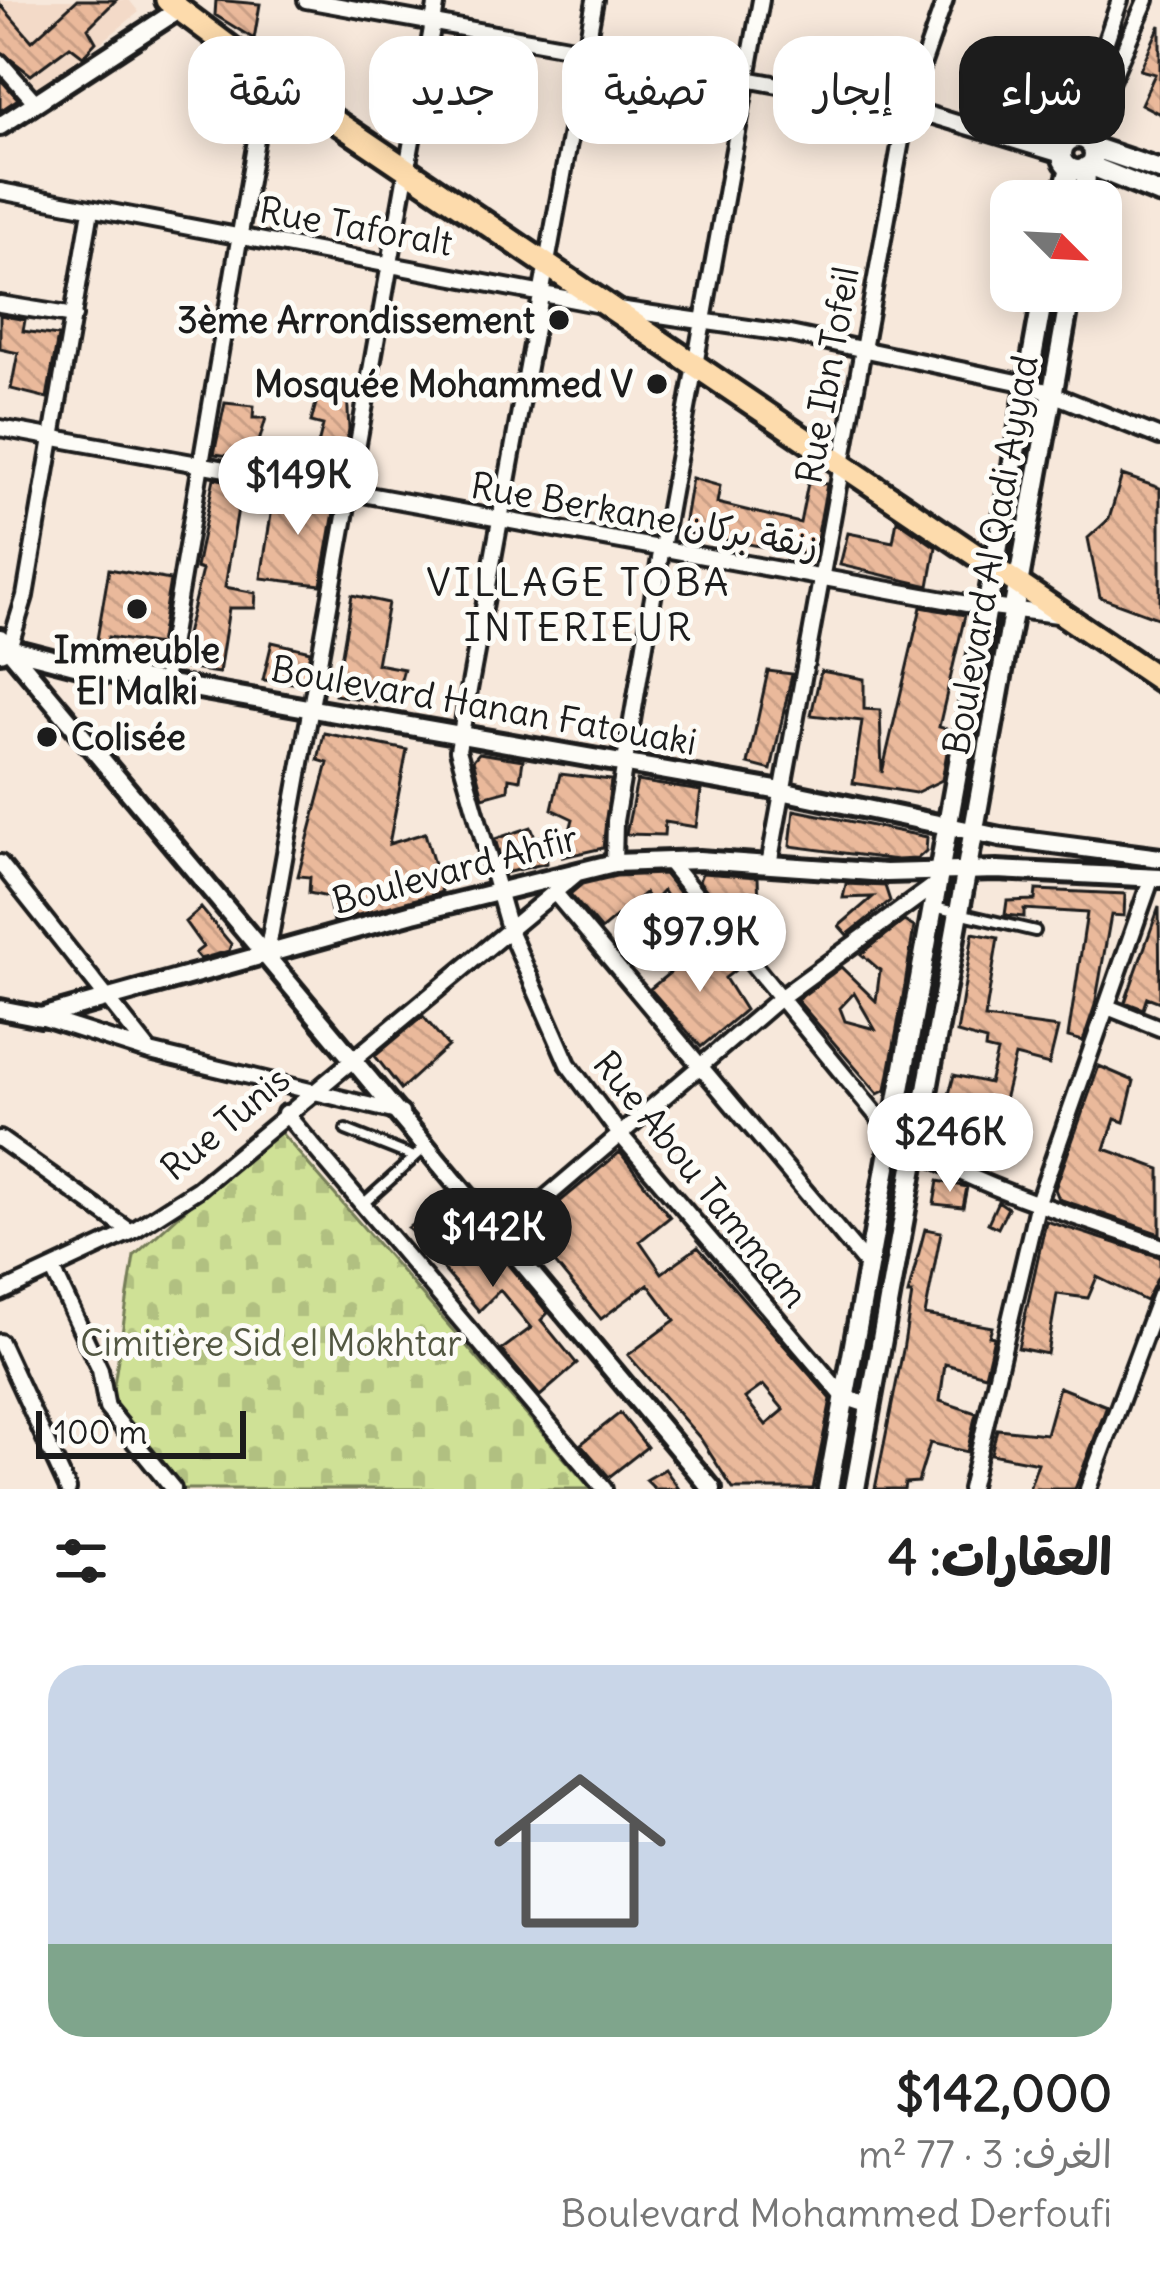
<!DOCTYPE html>
<html lang="ar">
<head>
<meta charset="utf-8">
<style>
	body { margin:0; font-family:Delius,"Playpen Sans Arabic",sans-serif; background:#f2f2f2; color:#222; direction:rtl; height:100vh; display:flex; flex-direction:column; font-size:45px; white-space:nowrap }
	* { box-sizing:border-box; margin:0 }
	p { font-size:39px; color:#767676 }
	.icon { flex:none; width:66px; height:66px; fill:none; stroke:currentColor; stroke-width:2; stroke-linecap:round; stroke-linejoin:round }
	.map { position:relative; height:1489px; overflow:hidden; direction:ltr }
	.side { display:flex; flex-direction:column; background:#fff; flex:1 }
	.side>* { flex:none }
	.hud { position:absolute; left:36px; top:36px; width:1089px; height:108px; direction:rtl; display:flex; gap:24px }
	.needle { width:78px; rotate:114deg }
	.fabs { position:absolute; left:990px; top:180px; display:grid; gap:24px }
	.fabs a { display:grid; place-items:center; width:132px; height:132px; border-radius:24px; background:#fff; box-shadow:0 6px 30px #0003; font-size:60px }
	.scale { position:absolute; left:36px; bottom:30px; width:210px; box-sizing:border-box; padding-left:12px; border:6px solid #1c1c1c; border-top:0; font-size:33px; line-height:42px; white-space:nowrap; color:#1c1c1c; -webkit-text-stroke:9px #fdfcf7; paint-order:stroke }
	.price { position:absolute; translate:-50% -102px; padding:0 27px; border-radius:42px; background:#fff; color:#222; font-size:39px; line-height:78px; filter:drop-shadow(0 3px 6px #0008) }
	.price::after { content:''; position:absolute; left:50%; top:72px; width:36px; height:27px; margin-left:-18px; background:inherit; clip-path:polygon(0 0,100% 0,50% 100%) }
	.price.active { background:#1c1c1c; color:#fff }
	ul { padding:0; list-style:none }
	li { display:grid; align-content:center; gap:24px; height:636px; padding:0 48px }
	li+li { border-top:3px solid #e0e0e0 }
	li span { display:grid; place-items:center; height:372px; border-radius:36px; color:#555 }
	li>.icon { margin-inline-start:auto }
	span .icon { width:216px; height:216px; fill:#fffc; stroke-width:1 }
	li b { font-size:51px }
	h2 { display:flex; justify-content:space-between; align-items:center; height:144px; padding:0 48px; font-size:51px }
	.pill { padding:0 42px; border-radius:36px; background:#fff; box-shadow:0 6px 30px #0003; font-size:42px; line-height:108px }
	.pill.active { background:#1c1c1c; color:#fff }
	.map>svg:first-child { display:block }
</style>
</head>
<body>
<div class="map">
<svg width="1160" height="1489" viewBox="0 0 1160 1489">
	<defs>
		<pattern id="cemetery-stones" width="16" height="16" patternUnits="userSpaceOnUse" patternTransform="scale(3)"><rect width="16" height="16" fill="#cfe196"/><path d="M2 7V4a2 2 0 0 1 4 0v3zM10 15v-3a2 2 0 0 1 4 0v3z" fill="#b1c081"/></pattern>
		<pattern id="building-back-hatch" width="6" height="6" patternUnits="userSpaceOnUse" patternTransform="scale(3)"><rect width="6" height="6" fill="#eab99b"/><path d="M-1 5l2 2M0 0l6 6M5-1l2 2" fill="none" stroke="#c89e85"/></pattern>
	</defs>
	<rect width="100%" height="100%" fill="#f7e8db"/>
	<filter id="ink" filterUnits="userSpaceOnUse"><feTurbulence type="fractalNoise" baseFrequency=".00833" numOctaves="2"/><feDisplacementMap in="SourceGraphic" scale="24" xChannelSelector="R" yChannelSelector="G"/><feConvolveMatrix kernelMatrix="1 2 1 2 8 2 1 2 1" color-interpolation-filters="sRGB"/></filter>
	<g filter="url(#ink)">
		<path fill="#f3dac8" d="M0 0H129L139 12 35 96 0 56Z"/>
		<path fill="url(#cemetery-stones)" stroke="#767e59" stroke-width="3" d="M276 1127 591 1489H181L111 1404 134 1256Z"/>
		<path fill="url(#building-back-hatch)" stroke="#1c1c1c" stroke-width="3" fill-rule="evenodd" d="M77 0H116L88 28 96 42 83 56 70 46 31 75 0 51V4L32 41Z
			M216 0 260 4 254 39 215 15Z
			M1160 25V114L1141 104 1155 74 1140 70Z
			M0 79 18 99 0 111Z
			M0 315 25 320 23 331 58 336 47 398 11 389 18 353 0 349Z
			M321 384 347 391 349 429 341 473 312 468 323 425 311 422Z
			M225 403 254 406 253 418H266L254 459 214 454Z
			M1122 475 1160 488V619L1100 597 1088 538 1109 519Z
			M214 478 242 484 225 587 256 593 255 608H229L219 673 178 667 202 570 196 568Z
			M692 478 720 486 717 503 800 523 808 483 827 484 814 556 683 532Z
			M275 489 336 501 321 585 261 578Z
			M897 520 936 547 929 586 840 565 848 533 893 542Z
			M109 569 170 580 159 645 108 637 103 659 94 657Z
			M352 595 388 603 377 664 404 669 394 704 335 695Z
			M921 607 965 615 939 727 951 730 942 780 915 793 853 783 862 721 811 715 821 671 864 679V709L880 710 882 773Z
			M272 642 310 651 304 684 263 680Z
			M768 671 792 674 771 770 748 764Z
			M324 733 407 750 389 844 425 833 442 892 333 922 328 897 309 893 310 877 298 876 328 763 318 760Z
			M479 753 523 760 520 780 509 778 508 790 483 797 473 760Z
			M560 774 611 780 603 848 563 857 573 819 552 809Z
			M637 781 701 791 696 827 665 822 664 835 626 834Z
			M794 810 927 837 926 851 917 859 897 860 790 846Z
			M531 827 535 837H544L547 863 505 873 495 839Z
			M702 873 758 877 759 904 736 926 699 881Z
			M664 874 699 917 687 930 663 891 652 903 645 893 601 930 570 894 582 884 616 876Z
			M846 884 885 886 890 901 847 935 839 926 873 897 843 898Z
			M1036 890 1125 894 1124 916 1111 915 1095 1005 1083 1041 1068 1037 1087 913 1024 909V917L1005 915 1007 901 1035 900Z
			M1159 907 1160 1002 1147 997 1143 1009 1125 1002Z
			M201 908 231 944 229 951 200 959 195 953 203 947 185 922Z
			M904 921 914 927 905 985 886 1090 878 1094 797 1000 841 967 876 1001 880 970 861 954ZM854 993 875 1029 845 1021 840 1008Z
			M973 933 998 938 985 1018 1058 1028 1049 1065 1015 1056 993 1144 977 1139 974 1151 947 1146 952 1119 943 1118 954 1075 989 1083 997 1052 985 1049 986 1041 957 1033Z
			M707 942 734 971 725 978 745 1010 701 1047 650 989Z
			M423 1016 448 1046 401 1089 375 1056Z
			M1099 1066 1134 1081 1124 1122 1115 1119 1105 1149 1160 1169V1234L1059 1199 1055 1189Z
			M620 1152 670 1217 640 1241 662 1273 698 1247 831 1399 813 1489H733L700 1438 628 1355 675 1320 648 1284 601 1319 527 1229ZM763 1385 784 1410 766 1425 745 1398Z
			M938 1181 967 1187 963 1207 934 1204Z
			M446 1198 470 1219 548 1313 541 1320 577 1364 540 1396 501 1350 531 1328 500 1290 479 1311 408 1228Z
			M998 1201 1008 1208 998 1228 988 1223Z
			M1046 1221 1160 1257V1273L1146 1301 1097 1277 1088 1298 1057 1294 1047 1354 1018 1348Z
			M925 1229 941 1232 925 1315 992 1327 989 1336 994 1337 985 1375 945 1364 940 1401 976 1413 967 1452 930 1443 918 1482 905 1483 904 1489H875L903 1350 912 1294H908Z
			M1059 1387 1107 1406 1075 1489H1029L1038 1463 991 1454 997 1429 1046 1434Z
			M620 1413 647 1447 609 1477 581 1444Z
			M665 1469 679 1489H655L646 1480Z"/>
		<g fill="none" stroke-linecap="round" stroke-linejoin="round">
			<g stroke="#1c1c1c" stroke-width="16">
				<path id="service" d="M934 907 1035 931
					M346 1130 414 1157
					M363 1204 426 1147"/>
			</g>
			<g stroke="#1c1c1c" stroke-width="22">
				<path id="minor" d="M306 0 907 108 1062 155
					M595 0 458 750 510 932 568 1064 619 1133 844 1397 871 1406
					M0 62 36 103
					M1024 136 1068 142
					M1072 140 1120 0
					M1085 140 1146 0
					M0 191 596 304
					M0 304 74 316
					M618 309 790 334 1027 384 1160 437
					M0 428 967 604 1058 615
					M9 648 25 596 91 210
					M164 682 267 75
					M668 861 892 1134C970 1187 1072 1214 1160 1246
					M0 863 150 1052
					M614 863 615 821 650 614 761 0
					M769 865 907 108 945 0
					M555 893 868 1266
					M267 954 437 0
					M1110 1008 1160 1028
					M41 1017 150 1052 401 1113
					M285 1113 604 1489
					M0 1139 131 1232
					M501 1236 780 998 936 884
					M53 1270 100 1370 107 1408 173 1489
					M0 1293 131 1232 198 1189 575 875
					M0 1342 68 1489
					M970 1489 1038 1202 1152 877
					M1088 1489 1160 1295"/>
			</g>
			<g stroke="#1c1c1c" stroke-width="26">
				<path id="tertiary" d="M0 126 178 10
					M0 638 712 1489
					M0 652 9 648 102 672 781 791 1000 837 1160 858
					M0 1009 41 1017 413 913 614 863 699 860 886 873 997 870 1160 878"/>
			</g>
			<g stroke="#1c1c1c" stroke-width="27">
				<path id="secondary" d="M1062 154a16 16 0 1 1 32 0a16 16 0 1 1-32 0Z
					M1092 147 1160 170
					M1089 165 1160 194
					M1061 201 1070 168
					M1085 201 1086 167
					M828 1489 1044 291
					M855 1489 1071 291"/>
			</g>
			<g stroke="#1c1c1c" stroke-width="30">
				<path id="primary" d="M167 0 267 75 1160 680"/>
			</g>
			<use href="#service" stroke="#fdfcf7" stroke-width="8"/>
			<use href="#minor" stroke="#fdfcf7" stroke-width="14"/>
			<use href="#tertiary" stroke="#fdfcf7" stroke-width="16"/>
			<use href="#secondary" stroke="#fdfcf7" stroke-width="18"/>
			<use href="#primary" stroke="#fddbac" stroke-width="21"/>
		</g>
	</g>
	<g fill="#1c1c1c" stroke="#fdfcf7" stroke-width="4.5">
		<circle cx="559" cy="320" r="12"/>
		<circle cx="657" cy="384" r="12"/>
		<circle cx="137" cy="609" r="12"/>
		<circle cx="47" cy="737" r="12"/>
	</g>
	<g text-anchor="middle" stroke-width="10" stroke-linejoin="round" paint-order="stroke">
		<g font-size="36" fill="#1c1c1c" stroke="#fdfcf7">
			<text transform="translate(356 226) rotate(10)" y="13">Rue Taforalt</text>
			<text transform="translate(827 375) rotate(-80)" y="13">Rue Ibn Tofeil</text>
			<text transform="translate(645 515) rotate(10)" y="13">Rue Berkane زنقة بركان</text>
			<text transform="translate(990 555) rotate(-80)" y="13">Boulevard Al Qadi Ayyad</text>
			<text transform="translate(484 705) rotate(10)" y="13">Boulevard Hanan Fatouaki</text>
			<text transform="translate(455 869) rotate(-15)" y="13">Boulevard Ahfir</text>
			<text transform="translate(225 1123) rotate(-40)" y="13">Rue Tunis</text>
			<text transform="translate(701 1179) rotate(51)" y="13">Rue Abou Tammam</text>
		</g>
		<g font-size="36" font-weight="bold" fill="#1c1c1c" stroke="#fdfcf7" text-anchor="end">
			<text x="535" y="333">3ème Arrondissement</text>
			<text x="633" y="397">Mosquée Mohammed V</text>
			<text x="137" y="663" text-anchor="middle">Immeuble<tspan x="137" dy="41">El Malki</tspan></text>
			<text x="71" y="750" text-anchor="start">Colisée</text>
		</g>
		<g font-size="36" fill="#525741" stroke="#fdfcf7">
			<text x="271" y="1356">Cimitière Sid el Mokhtar</text>
		</g>
		<g font-size="39" letter-spacing="3" fill="#1c1c1c" stroke="#fdfcf7">
			<text x="579" y="596">VILLAGE TOBA<tspan x="579" dy="45">INTERIEUR</tspan></text>
		</g>
	</g>
</svg>
<div class="fabs">
<a><svg class="needle" viewBox="-14 -14 28 28"><path d="M0-13l5 13h-10z" fill="#e53935"/><path d="M0 13l5-13h-10z" fill="#767676"/></svg></a>
</div>
<div class="scale">100 m</div>
<b class="price" style="left:298px;top:538px">$149K</b>
<b class="price" style="left:700px;top:995px">$97.9K</b>
<b class="price" style="left:950px;top:1195px">$246K</b>
<b class="price active" style="left:493px;top:1290px">$142K</b>
<div class="hud">
<a class="pill active">شراء</a>
<a class="pill">إيجار</a>
<a class="pill">تصفية</a>
<a class="pill">جديد</a>
<a class="pill">شقة</a>
</div>
</div>
<section class="side">
<h2>العقارات: 4<svg class="icon" aria-label="filters" viewBox="0 0 24 24"><path d="M4 7h16M4 17h16"/><circle cx="9" cy="7" r="2"/><circle cx="15" cy="17" r="2"/></svg></h2>
<ul>
<li><span style="background:linear-gradient(#c9d6e8 75%,#7fa58c 0)"><svg class="icon" aria-label="home" viewBox="0 0 24 24"><path d="M3 11l9-7 9 7M6 9v11h12V9"/></svg></span><div><b>$142,000</b><p>الغرف: 3 · 77 m²</p><p>Boulevard Mohammed Derfoufi</p></div></li>
</ul>
</section>
</body>
</html>
